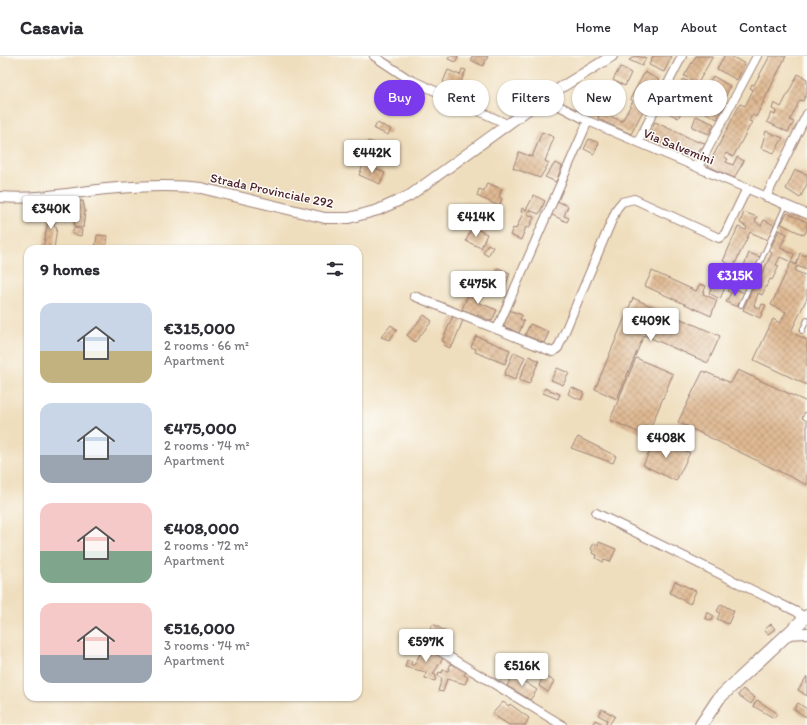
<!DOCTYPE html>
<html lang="en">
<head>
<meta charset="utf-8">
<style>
	body { margin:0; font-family:Itim,sans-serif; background:#f2f2f3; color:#2b2b33; height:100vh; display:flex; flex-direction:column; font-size:15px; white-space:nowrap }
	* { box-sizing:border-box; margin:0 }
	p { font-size:13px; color:#7c7c81 }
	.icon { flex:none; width:22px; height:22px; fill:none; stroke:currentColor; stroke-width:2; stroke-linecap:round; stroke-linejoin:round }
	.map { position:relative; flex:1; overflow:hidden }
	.details { position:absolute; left:24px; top:189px; width:338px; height:456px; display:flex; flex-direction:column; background:#fff; border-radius:12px; box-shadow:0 1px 3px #0004 }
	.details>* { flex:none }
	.banner { position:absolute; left:374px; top:24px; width:373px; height:36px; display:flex; gap:8px }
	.price { position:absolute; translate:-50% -34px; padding:0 9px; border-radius:4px; background:#fff; color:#222; font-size:13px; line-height:26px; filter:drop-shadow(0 1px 2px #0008) }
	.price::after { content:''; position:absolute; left:50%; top:24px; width:12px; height:9px; margin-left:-6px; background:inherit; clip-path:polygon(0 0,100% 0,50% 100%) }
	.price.selected { background:#7c3aed; color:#fff }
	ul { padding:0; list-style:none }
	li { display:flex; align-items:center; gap:12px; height:100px; padding:0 16px }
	li span { display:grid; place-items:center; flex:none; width:112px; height:80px; border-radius:12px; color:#555 }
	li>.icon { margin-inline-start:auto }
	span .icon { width:48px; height:48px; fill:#fffc; stroke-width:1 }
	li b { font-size:17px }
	h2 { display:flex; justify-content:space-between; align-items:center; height:48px; padding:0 16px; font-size:17px }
	.tag { padding:0 14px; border-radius:18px; background:#fff; box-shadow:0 1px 3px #0004; font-size:14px; line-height:36px }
	.tag.selected { background:#7c3aed; color:#fff }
	header { display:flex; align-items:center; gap:24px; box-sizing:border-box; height:56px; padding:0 20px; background:#fff; border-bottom:1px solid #e1e1e2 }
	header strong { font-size:19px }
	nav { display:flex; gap:22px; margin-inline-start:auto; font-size:14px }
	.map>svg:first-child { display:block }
</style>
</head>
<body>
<header>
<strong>Casavia</strong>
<nav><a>Home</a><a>Map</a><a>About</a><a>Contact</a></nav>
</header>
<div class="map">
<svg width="807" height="669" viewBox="0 0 807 669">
	<defs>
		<pattern id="building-cross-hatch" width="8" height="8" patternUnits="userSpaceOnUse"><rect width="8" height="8" fill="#dfb993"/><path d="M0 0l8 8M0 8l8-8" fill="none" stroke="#b79678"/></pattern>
	</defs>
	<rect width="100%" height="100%" fill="#fdfcf7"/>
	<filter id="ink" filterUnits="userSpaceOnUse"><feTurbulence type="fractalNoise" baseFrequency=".025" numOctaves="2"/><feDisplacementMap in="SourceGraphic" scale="8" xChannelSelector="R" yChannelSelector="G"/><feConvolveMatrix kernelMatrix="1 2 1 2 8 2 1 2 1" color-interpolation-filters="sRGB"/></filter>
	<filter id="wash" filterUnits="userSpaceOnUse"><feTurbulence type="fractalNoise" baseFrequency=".012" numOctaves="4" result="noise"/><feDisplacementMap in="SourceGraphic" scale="16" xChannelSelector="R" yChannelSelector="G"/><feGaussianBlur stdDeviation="0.9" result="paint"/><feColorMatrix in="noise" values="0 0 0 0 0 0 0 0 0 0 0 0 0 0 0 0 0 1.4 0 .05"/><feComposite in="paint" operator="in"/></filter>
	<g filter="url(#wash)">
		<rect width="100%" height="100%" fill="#efdebd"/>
		<g id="blocks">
			<path fill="url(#building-cross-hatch)" d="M450 0H458L456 6 448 3Z
				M472 0H488L483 10 471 4Z
				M635 0 646 2 642 10 629 4Z
				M653 0H672L664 16 649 9Z
				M696 0H713L698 27 684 20Z
				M724 0H731L745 8 737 24 717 13Z
				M770 0H786L756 61 752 59 749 65 752 66 733 101 726 97 724 101 728 103 726 106 733 109 737 101 744 105 734 122 708 110 740 48 745 50 753 34 750 32 752 28 754 29Z
				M620 11 631 17 625 30 613 24Z
				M462 13 466 14 458 33 443 26 448 14 460 19Z
				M645 16 659 24 631 78 598 63 599 60 587 54 598 38 608 44 612 35 621 40 609 60 622 65 633 45 630 43Z
				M798 18 807 23V37L803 45 800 44 790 64 794 66 788 76 767 66 771 57 775 59 776 55 772 53 774 47 781 51Z
				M713 20 730 30 724 45 726 46 717 63 701 54 703 50 707 52 713 40 705 36Z
				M683 23 696 29 689 41 697 45 695 49 688 45 678 62 665 55Z
				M696 60 714 68 709 78 692 71Z
				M655 66 698 86V85L705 87 702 92H700L697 103 686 98 687 96 665 86 664 88 654 86 655 82 649 80Z
				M377 67 391 73 388 79 374 73Z
				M766 75 783 82 774 97 761 92Z
				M542 76 554 81 545 105 549 107 540 122 513 112 519 96 532 101Z
				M589 83 599 87 594 98 584 93Z
				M368 85 379 89 376 98 364 93Z
				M364 107 385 117 380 128 359 119Z
				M555 107 562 110 556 126 545 121Z
				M795 114 807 118V128L800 142 786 133Z
				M487 127 502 133 499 141 502 143 499 150 477 140 479 133 484 135Z
				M534 139 545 145 539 158 529 154 527 158 534 161 529 172 526 171 521 184 510 179 513 172 516 173 523 157 521 156 522 152 526 154Z
				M76 145H83L85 155 83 172 74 171Z
				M557 145 568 150 564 160 569 162 567 166 550 158Z
				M475 150 484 154 482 161 485 162 483 167 470 161Z
				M50 154 61 155 60 163 56 162 54 170 57 171 54 193H43Z
				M744 156 757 161 755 165 761 170 764 164 774 169 768 184 750 176 734 210 723 205 738 171 746 174 747 171 740 167Z
				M787 157 807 166V174L804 179 781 168Z
				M472 171 487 178 481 192 466 185Z
				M74 172 82 174 81 180 72 178Z
				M779 174 787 178 780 192 794 198 791 206 780 201 776 209 779 210 772 224 770 223 762 239 758 237 754 250 760 253 762 248 766 249 760 262 743 254 759 217 762 218 772 197 769 195Z
				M97 179 108 180 106 193H95Z
				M488 188 493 191 488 200 483 197Z
				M807 196V214L797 210 795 215 807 220V242L791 276 807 284V329L754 304 773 263 780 267 786 256 771 249 791 206 796 209 800 197 805 200Z
				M749 197 760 201 752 219 742 214Z
				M498 212 510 217 503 238 489 233Z
				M652 215 696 235 700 228 706 230 703 238 717 244 711 260 645 230Z
				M719 215 730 220 720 243 709 237Z
				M472 229 482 234 477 246 497 254 492 265 462 253Z
				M730 230 744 237 737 251 726 246 731 237 727 235Z
				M633 242 720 280 708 307 644 279 617 343 595 333Z
				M509 254 522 259 520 263 524 265 519 277 502 269Z
				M424 259 432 265 415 286 407 279Z
				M453 260 463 264 453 289H451L450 292 443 289 445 286 442 285Z
				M530 268 549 276 544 287 525 279Z
				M391 269 397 274 389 284 381 281Z
				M476 280 510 294 505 308 475 296 476 293 471 291Z
				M514 296 525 301 515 324 504 319Z
				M529 300 539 305 529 328 519 324Z
				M636 302 673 318 647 380 610 364Z
				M557 312 569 317 563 329 551 324Z
				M738 314 807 346V357L805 356 802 362 807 365V429L678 366 703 315 731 327Z
				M571 331 584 337 581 344 568 338Z
				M545 332 560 338 558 343 543 337Z
				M578 381 616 400 613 407 571 392Z
				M657 381 690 397 676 425 643 409Z
				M599 486 616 493 610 506 604 504 603 506 596 502 597 499 592 497 593 495 591 493 594 487 598 489Z
				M675 525 696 535 690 548 670 537Z
				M721 548 734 555 728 568 717 563 720 557 717 555Z
				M707 556 714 560 711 565 705 562Z
				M433 568 445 575 437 588 426 582Z
				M771 568 775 573 768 578 764 574Z
				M424 591 443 602 433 618 436 619 435 625 425 622 426 616 405 611 407 604 412 605 411 609H414Z
				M451 607 466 616 464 619 468 621 465 628 447 623 443 636 438 635 442 622 438 620 439 616 442 617 443 614 448 615Z
				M513 618 537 634 530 644 507 630Z
				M543 619 554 625 548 636 539 630Z
				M807 620V640L798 634Z
				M743 633 755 642 751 648 738 639Z
				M757 644 777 657 774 662 753 650Z
				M503 646 509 650 510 648 529 662 525 669H509L492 658Z
				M798 647 807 653 806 661 794 653Z
				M602 653 615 660 609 669H592L595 664 605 669 607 664 598 659Z"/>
		</g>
	</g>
	<g filter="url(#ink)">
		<use href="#blocks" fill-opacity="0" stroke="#9c7e74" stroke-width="1"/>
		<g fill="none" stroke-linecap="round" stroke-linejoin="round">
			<g stroke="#9c7e74" stroke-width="6">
				<path id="service" d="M741 249 786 149
					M802 275 807 264"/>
			</g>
			<g stroke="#9c7e74" stroke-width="10">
				<path id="minor" d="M374 0 407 22 507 68
					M544 42 588 65 807 158
					M638 86 682 0
					M698 111 757 0
					M766 141 807 58
					M414 240 553 296 558 292 617 152 622 146 634 143 719 182 725 178 747 132
					M497 273 588 65
					M596 457 797 556 805 562
					M418 582 562 669"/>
			</g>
			<g stroke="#9c7e74" stroke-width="12">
				<path id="tertiary" d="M0 141C36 144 71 137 106 133 138 130 169 128 201 132L325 162H349L378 154 409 140 544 42 612 0
					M787 578 807 577"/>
			</g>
			<g stroke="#9c7e74" stroke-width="14">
				<path id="secondary" d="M701 669 719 642 807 560"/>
			</g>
			<use href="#service" stroke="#fff" stroke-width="4"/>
			<use href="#minor" stroke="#fff" stroke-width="8"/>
			<use href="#tertiary" stroke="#fff" stroke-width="10"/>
			<use href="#secondary" stroke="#fff" stroke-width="12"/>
		</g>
	</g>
	<g text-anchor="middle" stroke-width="3" stroke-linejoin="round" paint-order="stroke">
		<g font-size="13" fill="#4a1f2b" stroke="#fdfcf7">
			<text transform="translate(679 90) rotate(22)" y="5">Via Salvemini</text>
			<text transform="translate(272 134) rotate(12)" y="5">Strada Provinciale 292</text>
		</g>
	</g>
</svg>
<b class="price" style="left:372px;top:118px">€442K</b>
<b class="price" style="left:51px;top:174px">€340K</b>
<b class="price" style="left:476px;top:182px">€414K</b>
<b class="price selected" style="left:735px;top:241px">€315K</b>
<b class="price" style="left:478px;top:249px">€475K</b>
<b class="price" style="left:651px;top:286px">€409K</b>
<b class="price" style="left:666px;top:403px">€408K</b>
<b class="price" style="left:426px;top:607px">€597K</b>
<b class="price" style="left:522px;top:631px">€516K</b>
<div class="banner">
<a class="tag selected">Buy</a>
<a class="tag">Rent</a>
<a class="tag">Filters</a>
<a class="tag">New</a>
<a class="tag">Apartment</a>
</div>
<section class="details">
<h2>9 homes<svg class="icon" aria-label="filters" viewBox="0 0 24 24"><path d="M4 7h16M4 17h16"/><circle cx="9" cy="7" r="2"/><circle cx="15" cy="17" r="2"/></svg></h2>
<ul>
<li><span style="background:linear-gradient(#c9d6e8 60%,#c2b280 0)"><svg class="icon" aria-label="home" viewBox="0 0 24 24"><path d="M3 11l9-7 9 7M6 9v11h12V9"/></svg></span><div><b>€315,000</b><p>2 rooms · 66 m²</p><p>Apartment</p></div></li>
<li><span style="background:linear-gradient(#c9d6e8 65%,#9aa5b1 0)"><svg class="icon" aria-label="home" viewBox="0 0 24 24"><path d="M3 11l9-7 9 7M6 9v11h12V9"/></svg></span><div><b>€475,000</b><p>2 rooms · 74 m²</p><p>Apartment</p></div></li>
<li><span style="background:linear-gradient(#f6c9c9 60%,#7fa58c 0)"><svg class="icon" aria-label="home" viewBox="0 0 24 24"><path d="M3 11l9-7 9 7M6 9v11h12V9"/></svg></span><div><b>€408,000</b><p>2 rooms · 72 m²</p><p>Apartment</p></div></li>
<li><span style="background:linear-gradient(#f6c9c9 65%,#9aa5b1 0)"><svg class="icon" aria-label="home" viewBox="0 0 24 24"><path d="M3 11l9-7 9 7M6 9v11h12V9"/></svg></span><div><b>€516,000</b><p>3 rooms · 74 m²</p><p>Apartment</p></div></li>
</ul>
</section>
</div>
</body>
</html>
